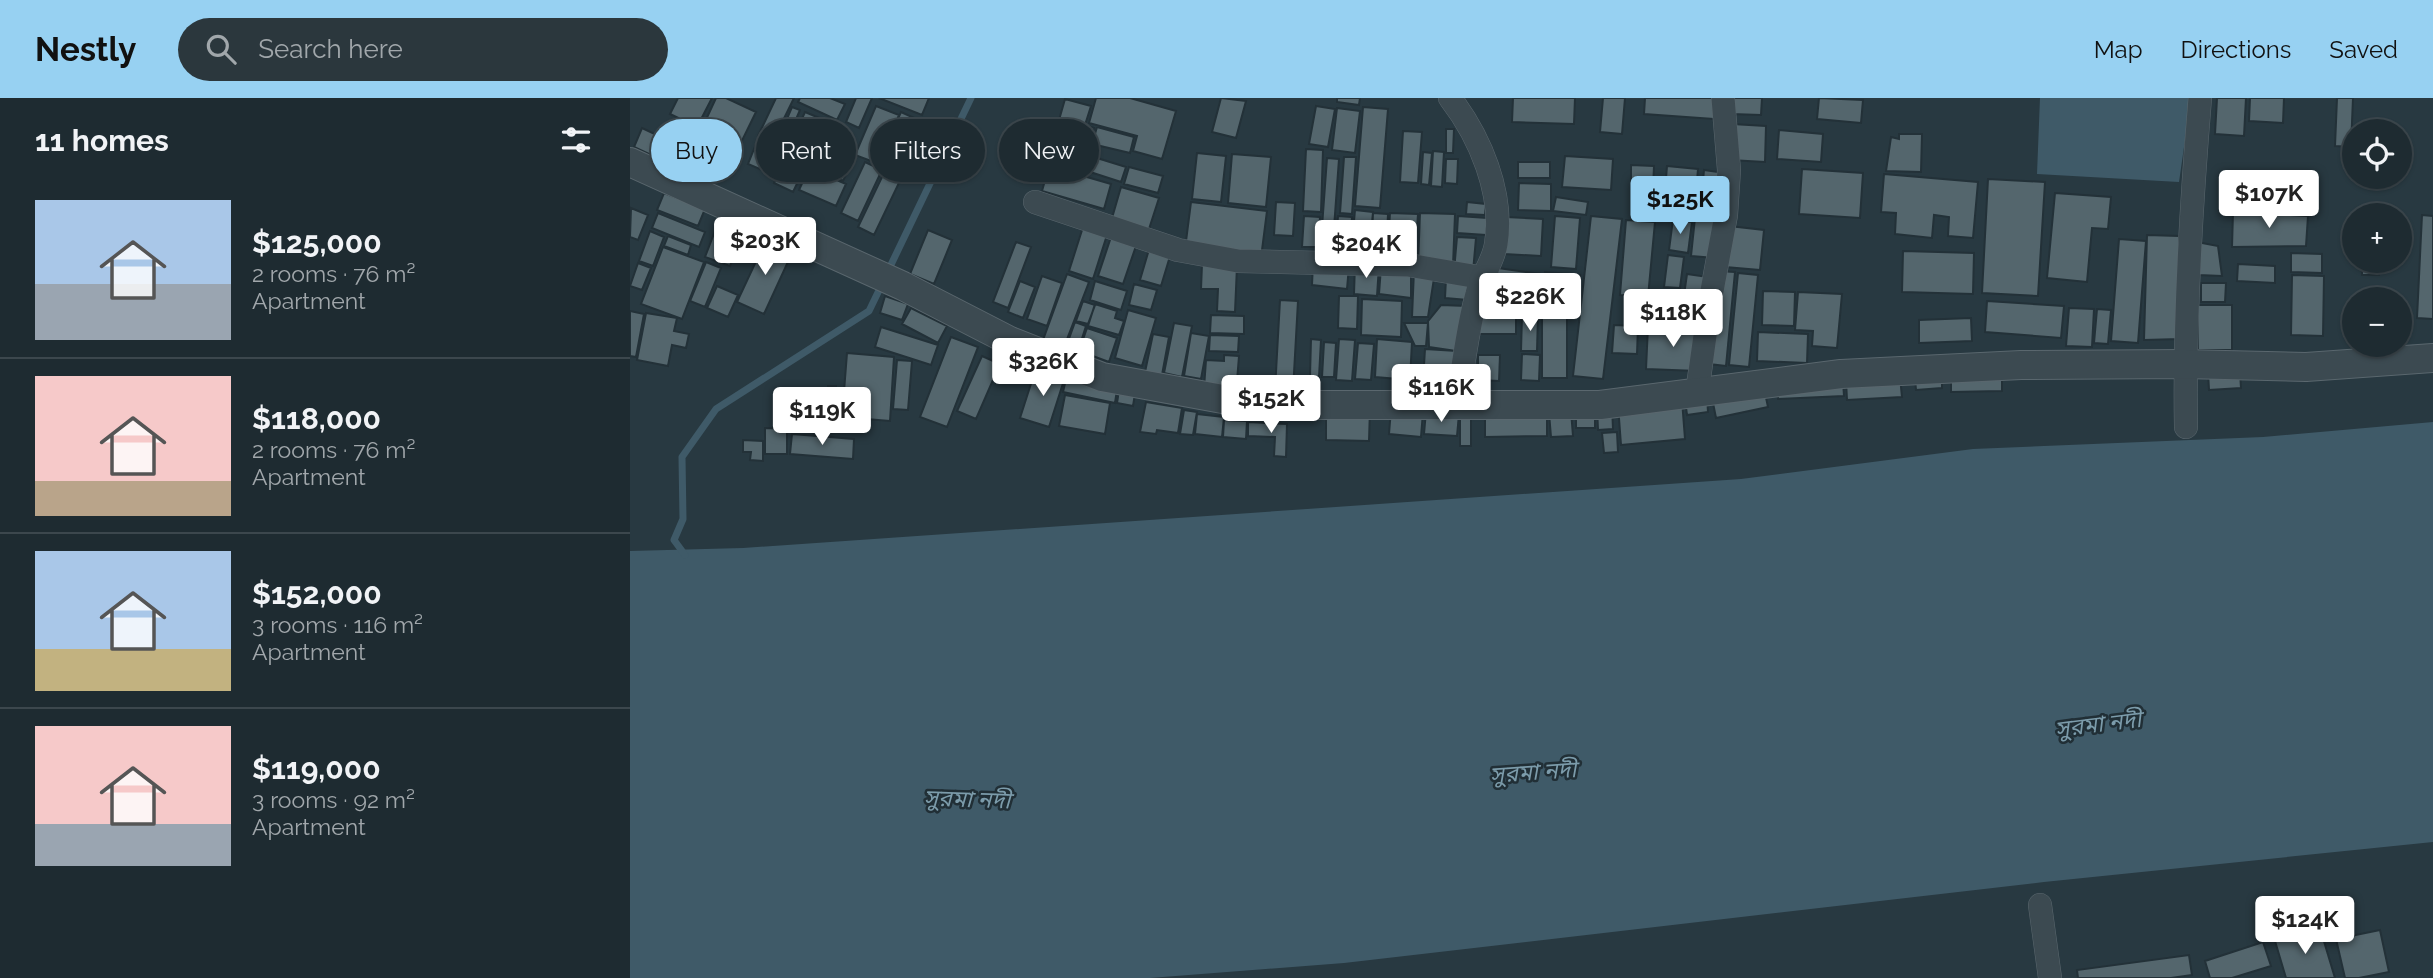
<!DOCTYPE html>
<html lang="en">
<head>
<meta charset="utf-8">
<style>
	body { margin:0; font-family:Raleway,"Noto Sans Bengali",sans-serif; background:#2b373d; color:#f1f3f6; height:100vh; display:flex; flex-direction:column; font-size:26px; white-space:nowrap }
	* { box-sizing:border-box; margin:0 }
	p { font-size:23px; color:#a1a7ab }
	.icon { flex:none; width:38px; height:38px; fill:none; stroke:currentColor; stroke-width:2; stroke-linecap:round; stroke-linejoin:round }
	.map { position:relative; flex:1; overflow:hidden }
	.panel { display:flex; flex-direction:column; background:#1e2b31; width:630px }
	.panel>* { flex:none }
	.guide { position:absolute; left:21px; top:21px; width:665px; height:63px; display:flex; gap:14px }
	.tools { position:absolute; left:1712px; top:21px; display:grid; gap:14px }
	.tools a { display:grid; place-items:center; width:70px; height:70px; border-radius:50%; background:#1e2b31; box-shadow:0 2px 5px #0004,0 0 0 2px #3c474d; font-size:35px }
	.price { position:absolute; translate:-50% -60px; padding:0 16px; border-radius:7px; background:#fff; color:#222; font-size:23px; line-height:46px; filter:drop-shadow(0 2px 4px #0008) }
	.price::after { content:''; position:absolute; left:50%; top:42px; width:21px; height:16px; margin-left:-10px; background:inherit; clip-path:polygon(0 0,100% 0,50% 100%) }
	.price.active { background:#97d1f2; color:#111 }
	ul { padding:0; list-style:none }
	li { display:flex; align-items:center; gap:21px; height:175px; padding:0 35px }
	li+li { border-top:2px solid #3c474d }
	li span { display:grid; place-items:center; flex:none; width:196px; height:140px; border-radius:0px; color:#555 }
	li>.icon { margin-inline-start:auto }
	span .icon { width:84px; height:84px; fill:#fffc; stroke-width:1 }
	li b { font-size:30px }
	h2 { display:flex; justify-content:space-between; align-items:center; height:84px; padding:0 35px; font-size:30px }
	.pill { padding:0 24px; border-radius:32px; background:#1e2b31; box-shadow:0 2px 5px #0004,0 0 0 2px #3c474d; font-size:24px; line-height:63px }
	.pill.active { background:#97d1f2; color:#111 }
	header { display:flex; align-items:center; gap:42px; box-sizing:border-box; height:98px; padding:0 35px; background:#97d1f2; color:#111 }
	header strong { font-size:33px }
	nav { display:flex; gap:38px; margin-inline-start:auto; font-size:24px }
	.search { width:490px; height:63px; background:#2b373d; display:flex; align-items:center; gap:18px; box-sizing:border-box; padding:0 24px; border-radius:38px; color:#a1a7ab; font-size:26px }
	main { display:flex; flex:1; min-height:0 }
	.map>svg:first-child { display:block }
</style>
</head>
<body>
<header>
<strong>Nestly</strong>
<div class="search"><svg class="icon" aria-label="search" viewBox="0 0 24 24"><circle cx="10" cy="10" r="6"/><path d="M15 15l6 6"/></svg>Search here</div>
<nav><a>Map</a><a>Directions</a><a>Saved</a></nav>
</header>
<main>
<section class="panel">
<h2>11 homes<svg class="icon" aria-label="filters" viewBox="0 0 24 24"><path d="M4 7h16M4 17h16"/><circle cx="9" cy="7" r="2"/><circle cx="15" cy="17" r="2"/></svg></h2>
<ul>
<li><span style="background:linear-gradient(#a9c7e8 60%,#9aa5b1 0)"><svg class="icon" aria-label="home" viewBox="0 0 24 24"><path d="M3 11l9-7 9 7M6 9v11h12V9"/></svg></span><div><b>$125,000</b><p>2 rooms · 76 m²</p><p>Apartment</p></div></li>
<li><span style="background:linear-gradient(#f6c9c9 75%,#b9a48a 0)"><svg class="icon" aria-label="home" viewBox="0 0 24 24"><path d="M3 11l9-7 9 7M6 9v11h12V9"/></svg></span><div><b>$118,000</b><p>2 rooms · 76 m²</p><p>Apartment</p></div></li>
<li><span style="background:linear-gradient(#a9c7e8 70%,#c2b280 0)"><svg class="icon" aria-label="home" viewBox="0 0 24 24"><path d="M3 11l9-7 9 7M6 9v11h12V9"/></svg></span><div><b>$152,000</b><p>3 rooms · 116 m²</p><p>Apartment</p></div></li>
<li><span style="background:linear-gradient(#f6c9c9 70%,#9aa5b1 0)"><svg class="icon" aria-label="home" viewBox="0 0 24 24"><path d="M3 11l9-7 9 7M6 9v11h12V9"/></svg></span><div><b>$119,000</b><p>3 rooms · 92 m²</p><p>Apartment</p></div></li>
</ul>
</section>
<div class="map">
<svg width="1803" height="880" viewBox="0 0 1803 880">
	<rect width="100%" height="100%" fill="#283941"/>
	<path fill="#3f5a68" d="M1410 0H1561L1549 84 1407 76Z
		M1803 324V744L1414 784 714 865 520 880H0V453L113 450 1111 381 1343 351 1633 339Z"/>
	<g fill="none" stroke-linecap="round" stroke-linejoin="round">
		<path stroke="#3f5a68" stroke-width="7" d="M258 173 341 0
			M55 457 44 442 53 421 52 359 86 311 239 213 253 184"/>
	</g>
	<path fill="#54666d" stroke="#233138" stroke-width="2" d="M48 0H82L67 29 40 16Z
		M86 0H96L126 14 104 59 67 41Z
		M146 0H164L142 45 128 38Z
		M170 0H200L215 6 207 22 168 4Z
		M226 0H242L229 30 216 24Z
		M249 0H299L292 17Z
		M466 0H500L546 13 532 61 503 53 507 38 459 25Z
		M591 0 616 3 606 40 582 34Z
		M707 0H730L729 7 707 4Z
		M883 0H945L944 26 882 24Z
		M973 0H995L992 36 970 34Z
		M1015 0H1085L1084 21 1014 16Z
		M1101 0H1132L1131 17 1101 16Z
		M1189 0 1233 2 1231 25 1187 21Z
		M1587 0H1616L1614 38 1585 36Z
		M1620 0H1654L1653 25 1619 23Z
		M1707 0H1723L1721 49 1705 48Z
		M435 1 461 8 455 27 464 30 460 46 425 36Z
		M246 8 269 17 249 66 225 57Z
		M686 8 705 11 698 49 679 46Z
		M162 9 170 12 158 40 150 37Z
		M733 9 758 11 750 110 725 108Z
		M707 10 730 13 725 55 702 52Z
		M175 14 206 27 201 38 170 25Z
		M271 14 306 30 296 50 262 34Z
		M1102 26 1136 28 1135 64 1100 62Z
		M467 29 504 39 500 55 462 46Z
		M12 30 29 38 21 57 4 49Z
		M169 31 189 40 163 94 144 85Z
		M208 31 223 38 217 53 202 46Z
		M816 31H824L823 55H816Z
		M1149 32 1193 36 1191 64 1147 61Z
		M773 33 792 34 788 85 770 84Z
		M1269 36H1292L1291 74 1256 73 1261 39 1269 41Z
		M190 42 207 50 197 74 179 66Z
		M67 46 95 59 91 66 64 54Z
		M126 46 141 52 132 72 118 66Z
		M425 47 496 69 491 84 420 61Z
		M146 48 154 51 144 75 136 72Z
		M676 51 693 52 691 114 673 113Z
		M209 53 224 60 213 83 198 76Z
		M803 53 814 54 812 89 801 88Z
		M793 54 802 55 799 87 791 86Z
		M567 55 596 58 591 104 562 101Z
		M263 56 279 64 244 137 228 129Z
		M602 56 641 59 636 109 598 105Z
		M935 58 983 61 981 92 932 89Z
		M714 59H726L722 116 710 115Z
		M697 60 709 61 704 130 692 129Z
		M816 61H828L827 86 815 85Z
		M235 64 252 72 228 123 211 115Z
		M888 64H920V80H888Z
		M1001 67 1024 68 1023 92 1001 91Z
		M419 68 481 86 474 111 412 93Z
		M1037 68 1068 71 1064 119 1033 117Z
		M499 69 533 78 528 95 494 86Z
		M179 70 216 86 206 108 169 92Z
		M1172 71 1233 75 1230 120 1169 116Z
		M1074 72 1095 75 1091 117 1070 115Z
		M1254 76 1348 84 1343 140 1318 138 1319 119 1304 117 1302 140 1265 136 1266 115 1251 114Z
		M1358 81 1415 84 1408 198 1352 195Z
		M889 85 921 86V113L888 112Z
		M491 89 529 100 519 131 482 120Z
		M34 95 75 111 68 128 27 112Z
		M1425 95 1481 99 1478 131 1462 130 1457 184 1417 180Z
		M926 99 958 104 956 117 923 113Z
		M561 104 637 113 631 160 555 151Z
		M646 104 665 105 663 138 644 137Z
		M837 104 856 106 855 117 836 116Z
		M1 110 18 117 8 142 0 139Z
		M725 112 743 114 739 158 721 157Z
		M1603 114 1678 118 1676 148 1602 149Z
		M28 115 75 134 69 149 22 130Z
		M743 115 758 116 756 159 741 158Z
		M760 115 788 116 785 162 757 160Z
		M790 115 825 116 823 168 788 166Z
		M1792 117 1803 118V221L1787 220Z
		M674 118 690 119 688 149H672Z
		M708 118 722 119 721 133 707 132Z
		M828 118 858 120 856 137 827 135Z
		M925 118 950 120 946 171 921 169Z
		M961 118 992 121 973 281 943 278Z
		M876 119 913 121 911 158 874 156Z
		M90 120 115 130 100 168 75 159Z
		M1065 120 1089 123 1085 160 1061 158Z
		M1043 121 1062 124 1058 155 1039 152Z
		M996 122 1025 124 1018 199 990 197Z
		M1099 128 1134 132 1130 172 1095 169Z
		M453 129 477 137 463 181 439 173Z
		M298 132 322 142 304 186 280 176Z
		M20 133 34 139 23 168 9 163Z
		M692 134 721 137 719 154 691 151Z
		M482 136 507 145 493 186 468 178Z
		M1517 137 1549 138 1550 241 1514 242Z
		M38 138 61 147 58 157 34 148Z
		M827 139 846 140 843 174 824 173Z
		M1489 141 1516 143 1508 245 1481 243Z
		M136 142 162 155 134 216 107 204Z
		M386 144 401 149 378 210 363 204Z
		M1567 144 1588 148 1592 178 1568 177Z
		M520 148 541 155 531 188 510 182Z
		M33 149 74 164 52 221 11 206Z
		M1273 153 1344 155 1343 196 1272 194Z
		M1661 155 1692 156V175L1661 174Z
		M1038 157 1054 159 1050 190 1034 189Z
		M1732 163H1749V177H1732Z
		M76 164 91 170 75 209 60 203Z
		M683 164 719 168 717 191 682 187Z
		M8 165 21 170 12 192 0 188Z
		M725 165 749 168 747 198 724 196Z
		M572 166 607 168 605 214 587 213 588 191H571Z
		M1608 166 1645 168V185L1607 183Z
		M751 169 781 172V200L749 196Z
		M868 170 896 174 893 197 865 194Z
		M784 172 805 174 798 219H782Z
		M1088 173 1105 174 1096 268 1079 266Z
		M897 174 912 176 908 213 893 212Z
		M915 174 950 177 947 205 912 202Z
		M1108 175 1128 177 1119 269 1099 267Z
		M437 176 459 184 434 249 413 242Z
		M1057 176 1078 179 1073 207 1053 204Z
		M1662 177 1694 178 1693 238 1661 237Z
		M412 178 432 185 417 228 397 221Z
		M816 180 840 181 838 202 815 200Z
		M390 183 405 189 393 220 378 214Z
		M465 183 497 193 491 212 460 202Z
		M1571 185H1596L1595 204H1571Z
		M504 186 527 192 521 212 499 207Z
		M87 188 108 197 98 219 77 210Z
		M1133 193 1165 194 1164 228 1132 227Z
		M1168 194 1212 196 1207 250 1182 248 1183 233 1165 232Z
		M859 195 892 198 891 210 858 207Z
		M255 198 278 206 272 222 250 215Z
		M709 198H728L727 231 708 230Z
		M732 201 772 203 771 239 731 237Z
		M650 202 668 203 663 293 645 292Z
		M453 203 465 207 458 226 446 223Z
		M1357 203 1434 208 1431 240 1355 234Z
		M465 206 487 213 485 220 494 223 489 237 458 228Z
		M811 207 837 208 826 253 799 249 798 223Z
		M1568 207H1602V252H1568Z
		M912 208H937V280H912Z
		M1020 208 1071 211 1070 225 1019 222Z
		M281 210 317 228 308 245 272 226Z
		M1439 210 1464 211 1462 249 1436 248Z
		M1467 211 1481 212 1478 246 1464 245Z
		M498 212 526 220 512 268 485 260Z
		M0 213 14 216 6 259 0 258Z
		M16 215 47 220 44 233 59 236 56 250 42 247 38 268 7 262Z
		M581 217 614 218V236L580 235Z
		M850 217H886V236H849Z
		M892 217H908L907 253H891Z
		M1341 220 1342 243 1289 245V222Z
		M445 224 456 228 448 253 436 249Z
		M544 225 562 228 552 279 534 275Z
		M774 225H798L796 248H785Z
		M984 227 1008 228 1007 256 982 255Z
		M1018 228 1070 231 1068 273 1016 271Z
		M251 229 308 247 301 267 245 249Z
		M457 230 487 240 479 264 449 253Z
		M1128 234 1178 236 1177 265 1127 263Z
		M561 235 579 238 571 281 554 278Z
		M523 236 539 239 532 277 515 274Z
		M580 237 609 238 608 254 579 253Z
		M321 239 348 249 317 329 290 319Z
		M681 241 691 242 689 279 680 278Z
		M709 241 725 242 722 283 706 282Z
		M747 241 782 244 780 282 745 279Z
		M694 244 706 245 704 279H692Z
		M728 245 744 246 741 282 725 281Z
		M795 251 827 253 825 285 793 283Z
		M217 255 264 259 260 323 212 319Z
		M892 256 910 257 909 283 891 282Z
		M594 257 609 258 606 296 574 290 576 262 594 263Z
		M848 257H870L869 283 848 282Z
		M352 258 370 266 346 321 327 313Z
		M267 262 282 263 278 312 263 311Z
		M406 270 435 279 419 329 390 320Z
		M1610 274 1611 290 1579 292 1578 275Z
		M1321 276H1372V293L1321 294Z
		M1270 279 1272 299 1217 302 1216 283Z
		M1312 279V290L1286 292 1285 281Z
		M436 281 487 292 485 305 433 294Z
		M1213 283 1214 298 1148 301V286Z
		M198 288H206L205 316 185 315 186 292 198 293Z
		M1134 290 1138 309 1086 320 1082 300Z
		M489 292 505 296 503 308 487 305Z
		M177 295H185L184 317H176Z
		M435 297 480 305 475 336 429 328Z
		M158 298H176V315L157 314Z
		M1077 299 1078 314 1057 317 1055 302Z
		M1052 302 1055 341 991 347 988 307Z
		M516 304 552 310 548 335 527 332 526 336 510 334Z
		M982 308 983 331 968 332 967 309Z
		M696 310 740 311 739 343 696 342Z
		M761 311 793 314 791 339 759 336Z
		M946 311H965V330H946Z
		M554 312 567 314 563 337 550 336Z
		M796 313 829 316 827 338 794 336Z
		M941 313 943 338 921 339 919 315Z
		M830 315H841V348H830Z
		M148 316H173V325L148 324Z
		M567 316 594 319 592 339 565 336Z
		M855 317H917V338L855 339Z
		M594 322 617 323 616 341 593 339Z
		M618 324 657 326 656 359 644 358 645 339 618 338Z
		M135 330 157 331V356H135Z
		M987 334 988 354 974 355 972 335Z
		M162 336 224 341 223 361 160 356Z
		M113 342 133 343V363L120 362 121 354H113Z
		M1690 830 1705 880H1656L1645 843Z
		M1750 832 1759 874 1729 880H1715L1706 841Z
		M1633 844 1641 868 1602 880H1580L1575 863Z
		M1559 857 1562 877 1541 880H1448L1447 872Z"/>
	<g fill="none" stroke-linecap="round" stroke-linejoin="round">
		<g stroke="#5a676e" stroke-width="24">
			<path id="minor" d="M820 0C850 39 874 95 866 146 863 165 851 178 847 196 837 232 833 271 827 308
				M405 104 548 152 608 163 778 167 854 180
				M1067 295 1079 209 1096 117 1099 72 1093 0
				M1556 329C1554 219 1561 109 1570 0
				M1410 807 1420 880"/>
		</g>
		<g stroke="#5a676e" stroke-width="30">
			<path id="tertiary" d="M0 64 273 188 380 243 472 279 598 302 679 307H970L1211 276 1391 267 1554 266 1676 269 1803 260"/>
		</g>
		<use href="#minor" stroke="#3c4a51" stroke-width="23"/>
		<use href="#tertiary" stroke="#3c4a51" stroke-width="28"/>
	</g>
	<g text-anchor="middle" stroke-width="5" stroke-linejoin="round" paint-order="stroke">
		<g font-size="23" font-style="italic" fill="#7c9cab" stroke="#212f36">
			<text transform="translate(1468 626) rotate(-7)" y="8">সুরমা নদী</text>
			<text transform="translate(903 674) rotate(-4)" y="8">সুরমা নদী</text>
			<text transform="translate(337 701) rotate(2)" y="8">সুরমা নদী</text>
		</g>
	</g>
</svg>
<div class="tools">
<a><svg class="icon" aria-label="locate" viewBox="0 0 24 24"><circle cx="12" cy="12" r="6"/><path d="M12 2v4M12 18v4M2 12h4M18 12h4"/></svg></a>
<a>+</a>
<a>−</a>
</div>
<b class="price" style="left:1639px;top:132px">$107K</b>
<b class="price active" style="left:1050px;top:138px">$125K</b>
<b class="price" style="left:135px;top:179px">$203K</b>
<b class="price" style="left:736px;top:182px">$204K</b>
<b class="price" style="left:900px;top:235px">$226K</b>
<b class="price" style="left:1043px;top:251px">$118K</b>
<b class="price" style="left:413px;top:300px">$326K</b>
<b class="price" style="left:811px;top:326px">$116K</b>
<b class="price" style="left:641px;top:337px">$152K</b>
<b class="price" style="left:192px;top:349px">$119K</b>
<b class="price" style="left:1675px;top:858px">$124K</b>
<div class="guide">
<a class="pill active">Buy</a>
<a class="pill">Rent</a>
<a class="pill">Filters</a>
<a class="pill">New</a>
</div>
</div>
</main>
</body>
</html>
